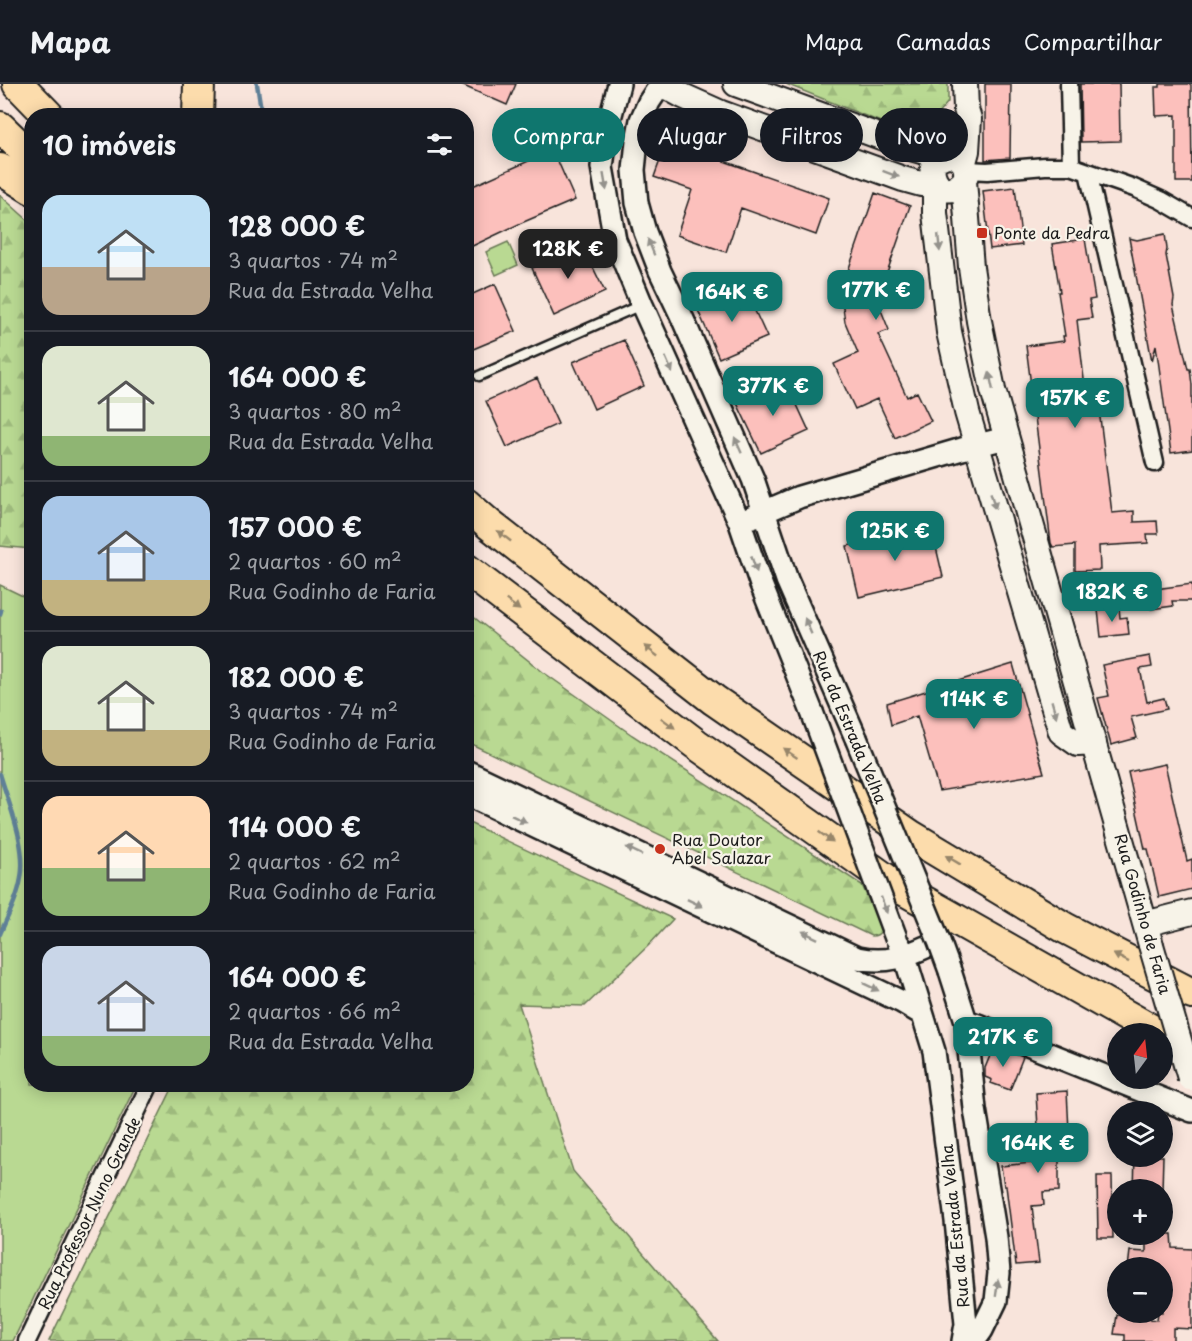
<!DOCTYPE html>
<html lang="pt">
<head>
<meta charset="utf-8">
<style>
	body { margin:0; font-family:"Playpen Sans",sans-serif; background:#20242c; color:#f1f3f6; height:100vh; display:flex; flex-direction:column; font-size:22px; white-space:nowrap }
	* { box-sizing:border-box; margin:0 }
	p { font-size:20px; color:#9ea1a6 }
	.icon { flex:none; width:33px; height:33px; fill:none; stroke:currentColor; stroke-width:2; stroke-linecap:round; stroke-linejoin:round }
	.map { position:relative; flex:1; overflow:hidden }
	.side { position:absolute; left:24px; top:24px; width:450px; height:984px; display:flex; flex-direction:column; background:#171b24; border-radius:24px; box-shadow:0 3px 15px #0003 }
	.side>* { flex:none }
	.guide { position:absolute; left:492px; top:24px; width:570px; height:54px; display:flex; gap:12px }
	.needle { width:39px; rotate:15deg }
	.tools { position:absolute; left:1107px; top:939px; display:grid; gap:12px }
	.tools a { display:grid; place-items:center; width:66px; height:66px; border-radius:50%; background:#171b24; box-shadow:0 3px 15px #0003; font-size:30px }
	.price { position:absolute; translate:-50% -51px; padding:0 14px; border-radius:12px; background:#0f766e; color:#fff; font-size:20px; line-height:39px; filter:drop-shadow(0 2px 3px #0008) }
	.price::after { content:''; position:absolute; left:50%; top:36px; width:18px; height:14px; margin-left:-9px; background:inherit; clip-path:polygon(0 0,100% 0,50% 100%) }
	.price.active { background:#222; color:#fff }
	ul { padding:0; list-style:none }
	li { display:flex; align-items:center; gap:18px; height:150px; padding:0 18px }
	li+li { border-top:2px solid #363941 }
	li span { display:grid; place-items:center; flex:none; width:168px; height:120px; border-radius:18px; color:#555 }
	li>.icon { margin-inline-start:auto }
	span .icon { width:72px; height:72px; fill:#fffc; stroke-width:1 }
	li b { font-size:26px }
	h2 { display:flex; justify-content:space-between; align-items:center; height:72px; padding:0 18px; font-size:26px }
	.tag { padding:0 21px; border-radius:27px; background:#171b24; box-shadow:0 3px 15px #0003; font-size:21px; line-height:54px }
	.tag.active { background:#0f766e; color:#fff }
	header { display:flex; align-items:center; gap:36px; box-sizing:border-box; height:84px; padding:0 30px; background:#171b24; border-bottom:2px solid #363941 }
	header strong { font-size:28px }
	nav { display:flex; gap:33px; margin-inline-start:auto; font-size:21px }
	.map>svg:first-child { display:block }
</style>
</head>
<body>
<header>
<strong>Mapa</strong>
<nav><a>Mapa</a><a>Camadas</a><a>Compartilhar</a></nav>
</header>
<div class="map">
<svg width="1192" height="1257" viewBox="0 0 1192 1257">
	<defs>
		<pattern id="forest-firs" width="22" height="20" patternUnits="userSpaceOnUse" patternTransform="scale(1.5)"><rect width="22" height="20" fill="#b9d992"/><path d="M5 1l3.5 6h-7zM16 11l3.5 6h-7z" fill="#9eba7d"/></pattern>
	</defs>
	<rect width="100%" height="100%" fill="#f8e4db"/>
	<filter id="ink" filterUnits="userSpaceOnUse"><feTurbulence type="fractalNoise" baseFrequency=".0167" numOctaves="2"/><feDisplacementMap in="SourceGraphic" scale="12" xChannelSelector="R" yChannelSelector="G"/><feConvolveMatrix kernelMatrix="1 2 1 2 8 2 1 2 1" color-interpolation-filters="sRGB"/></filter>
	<g filter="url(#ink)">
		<path fill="#b9d992" stroke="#6a7a57" stroke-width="1.5" d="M508 158 518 181 496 191 486 168Z
			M0 501 31 516 32 1000 136 1001 13 1257H0Z"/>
		<path fill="url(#forest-firs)" stroke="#6a7a57" stroke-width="1.5" d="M786 0H948V18L926 44 903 47Z
			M0 111 31 139V465L0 462Z
			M466 527 543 588 632 651 862 801 882 846C879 850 877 852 871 852L467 658Z
			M467 738 673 835 649 861 585 922 519 920 573 1087 718 1257H49L174 1001 466 1000Z"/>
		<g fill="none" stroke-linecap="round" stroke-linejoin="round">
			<path stroke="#5f8097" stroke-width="4.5" d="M257 0 262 32
				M0 530 1 527
				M0 690C9 721 27 762 21 794 18 813 8 832 0 850"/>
		</g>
		<path fill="#fcc0bc" stroke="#1c1c1c" stroke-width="1.5" d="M459 0H516L507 21Z
			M985 0H1011L1010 74 985 76Z
			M1080 0H1119L1120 57 1081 58Z
			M1160 0H1191L1192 98H1176V31L1156 32 1155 3H1160Z
			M667 57 829 114 816 151 741 124 726 168 677 151 692 106 654 93Z
			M553 66 575 116 519 140 466 165V105Z
			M1015 103 1022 161 990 165 983 107Z
			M875 109 910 122 883 200 881 226 889 246 878 250 907 313 917 308 931 337 895 354 877 315 855 325 834 280 858 269 845 238 842 216 847 190Z
			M1165 150 1167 165 1166 171 1174 214 1173 221 1188 285H1190L1192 301V366L1171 369 1156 261 1152 277 1129 154 1137 156Z
			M1085 155 1095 215 1089 216 1092 234 1077 236 1086 312 1098 318 1112 429 1134 427V438L1157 437 1158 450H1147L1148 459 1099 462 1100 486 1075 487V461L1053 463 1051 459 1026 262 1064 257 1063 252H1065L1058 208H1060L1052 160Z
			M582 161 605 208 554 232 532 184Z
			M495 200 516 247 466 268V213Z
			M744 203 767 253 719 274 697 224Z
			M624 256 644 302 594 325 573 278Z
			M537 294 558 340 507 363 486 317Z
			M786 297 809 347 761 369 737 319Z
			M931 442 943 493 859 513 847 462Z
			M1192 500V517H1172L1173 522 1151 525 1148 506Z
			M1119 523 1120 534 1127 533 1129 550 1101 553 1098 526Z
			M1150 572 1152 583 1140 585 1147 618 1164 614 1167 625 1131 633 1137 654 1111 661 1098 614 1109 612 1102 581Z
			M1013 580 1044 689 939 707 917 632 891 641 887 619Z
			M1165 680 1187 777 1192 775V805L1159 813 1148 765H1145L1128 688Z
			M994 962 1023 973 1010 1006 991 999 992 996 985 993V984Z
			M1067 1007 1069 1047H1072L1073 1072 1059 1073V1107L1043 1108 1044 1121 1032 1122 1039 1179 1016 1181 1006 1102H1004L1001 1082 1040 1078 1036 1009Z
			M1135 1072H1163L1162 1106H1134Z
			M1097 1092H1112L1113 1154H1098Z
			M1151 1150H1172L1173 1164 1192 1165V1245L1173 1244V1257H1125V1251L1114 1250 1117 1231 1157 1236 1158 1228H1162V1184H1128L1130 1167 1146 1168V1154L1152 1153Z"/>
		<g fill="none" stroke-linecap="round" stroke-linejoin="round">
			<g stroke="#1c1c1c" stroke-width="13">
				<path id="service" d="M479 292 641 221"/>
			</g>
			<g stroke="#1c1c1c" stroke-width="21">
				<path id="minor" d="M1069 0 1071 82
					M967 86 987 87 1045 82H1071L1134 104 1161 116 1192 134
					M1088 88 1155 379
					M27 1257 150 1000"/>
			</g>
			<g stroke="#1c1c1c" stroke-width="26">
				<path id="tertiary" d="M619 0 607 46 602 83 615 156 642 221 740 439 760 498 812 628
					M661 0 649 18 641 36 637 57 634 86 637 119 645 148 660 187 681 231 753 395 787 496 856 654
					M752 433 799 413 962 365 1006 354
					M466 687 857 874C891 881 910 870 939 857
					M466 710 902 918 922 930
					M899 860 905 873 934 967 956 1137 966 1240 963 1257
					M950 887 966 937 975 1025 996 1153 999 1189 996 1217 982 1246 974 1257
					M966 937 978 941 1192 1027"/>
			</g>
			<g stroke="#1c1c1c" stroke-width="28">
				<path id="secondary" d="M661 0 683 12 721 29 903 95 921 100 936 99
					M736 0 911 64 942 73
					M964 78 967 67 969 35 966 25 965 0
					M964 97C939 125 918 75 946 71 956 70 966 77 966 87 967 91 965 94 964 97L971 183 979 237 993 306 1151 861
					M939 102 935 112V129L949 248 967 328 1061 648 1078 660 1094 659
					M1145 840 1192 828"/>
			</g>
			<g stroke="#1c1c1c" stroke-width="34">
				<path id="motorway" d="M18 0 49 32
					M198 32 199 0
					M0 43 32 74
					M0 85 32 105
					M466 420 490 441 714 616 910 751 1065 844 1192 910
					M466 485 696 660 890 798 1159 950"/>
			</g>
			<use href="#service" stroke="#f7f3e8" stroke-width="8"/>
			<use href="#minor" stroke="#f7f3e8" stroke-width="16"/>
			<use href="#tertiary" stroke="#f7f3e8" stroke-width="21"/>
			<use href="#secondary" stroke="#f7f3e8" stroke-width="24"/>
			<use href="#motorway" stroke="#fcdcac" stroke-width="30"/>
			<g stroke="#1c1c1c" stroke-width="26" stroke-linecap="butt">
				<path id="tertiary-bridge" d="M812 628 896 854
					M856 654 939 857 950 887"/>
			</g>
			<g stroke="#1c1c1c" stroke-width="28" stroke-linecap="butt">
				<path id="secondary-bridge" d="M1151 861 1190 994"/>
			</g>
			<use href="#tertiary-bridge" stroke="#f7f3e8" stroke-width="21"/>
			<use href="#secondary-bridge" stroke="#f7f3e8" stroke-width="24"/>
		</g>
		<defs><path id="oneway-solid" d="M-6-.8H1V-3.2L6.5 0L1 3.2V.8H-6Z" transform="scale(1.5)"/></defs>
		<g fill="#94928c">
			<use href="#oneway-solid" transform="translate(891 90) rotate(20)"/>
			<use href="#oneway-solid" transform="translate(605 98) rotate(80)"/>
			<use href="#oneway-solid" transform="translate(939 159) rotate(84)"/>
			<use href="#oneway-solid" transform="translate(651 163) rotate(-112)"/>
			<use href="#oneway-solid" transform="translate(669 281) rotate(66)"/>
			<use href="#oneway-solid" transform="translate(991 297) rotate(-102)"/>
			<use href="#oneway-solid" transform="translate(738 361) rotate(-114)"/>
			<use href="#oneway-solid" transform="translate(993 417) rotate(74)"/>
			<use href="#oneway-solid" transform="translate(754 480) rotate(71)"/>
			<use href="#oneway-solid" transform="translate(808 542) rotate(-113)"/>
			<use href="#oneway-solid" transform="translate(1054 625) rotate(74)"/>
			<use href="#oneway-solid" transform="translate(519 735) rotate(26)"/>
			<use href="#oneway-solid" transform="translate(634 767) rotate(-154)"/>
			<use href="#oneway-solid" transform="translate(695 819) rotate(26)"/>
			<use href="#oneway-solid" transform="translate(884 821) rotate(70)"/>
			<use href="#oneway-solid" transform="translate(810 851) rotate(-154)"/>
			<use href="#oneway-solid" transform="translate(871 903) rotate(26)"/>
			<use href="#oneway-solid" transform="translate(997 1204) rotate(-82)"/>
		</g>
		<g fill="#97866b">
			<use href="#oneway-solid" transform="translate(504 452) rotate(-142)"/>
			<use href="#oneway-solid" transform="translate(513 521) rotate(37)"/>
			<use href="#oneway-solid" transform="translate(651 567) rotate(-142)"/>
			<use href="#oneway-solid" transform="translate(668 639) rotate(37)"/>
			<use href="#oneway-solid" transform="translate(790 669) rotate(-146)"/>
			<use href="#oneway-solid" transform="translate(826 753) rotate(35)"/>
			<use href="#oneway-solid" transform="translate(953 776) rotate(-149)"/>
			<use href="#oneway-solid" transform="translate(1121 874) rotate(-153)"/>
		</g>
	</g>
	<g fill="#c8321e" stroke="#f7f3e8" stroke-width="2">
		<rect x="976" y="143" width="12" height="12" rx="3"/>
		<circle cx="660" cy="765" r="6"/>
	</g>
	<g text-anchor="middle" stroke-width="4.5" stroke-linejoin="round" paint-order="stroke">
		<g font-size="16" fill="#1c1c1c" stroke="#f7f3e8" text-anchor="start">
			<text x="994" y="155">Ponte da Pedra</text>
			<text x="672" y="762">Rua Doutor<tspan x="672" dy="18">Abel Salazar</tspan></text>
		</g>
		<g font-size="16" fill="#1c1c1c" stroke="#f7f3e8">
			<text transform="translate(850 643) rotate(67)" y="6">Rua da Estrada Velha</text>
			<text transform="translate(1143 830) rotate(74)" y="6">Rua Godinho de Faria</text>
			<text transform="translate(89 1129) rotate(-64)" y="6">Rua Professor Nuno Grande</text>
			<text transform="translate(955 1142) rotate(-96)" y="6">Rua da Estrada Velha</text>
		</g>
	</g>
</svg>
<div class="tools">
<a><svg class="needle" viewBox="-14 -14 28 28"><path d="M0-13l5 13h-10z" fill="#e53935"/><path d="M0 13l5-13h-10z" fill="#9ea1a6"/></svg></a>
<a><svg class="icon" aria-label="layers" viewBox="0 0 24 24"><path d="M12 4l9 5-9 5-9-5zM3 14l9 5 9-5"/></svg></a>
<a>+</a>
<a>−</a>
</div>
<b class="price active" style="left:568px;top:196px">128K €</b>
<b class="price" style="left:876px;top:237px">177K €</b>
<b class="price" style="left:732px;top:239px">164K €</b>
<b class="price" style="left:773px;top:333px">377K €</b>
<b class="price" style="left:1075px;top:345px">157K €</b>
<b class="price" style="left:895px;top:478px">125K €</b>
<b class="price" style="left:1112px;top:539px">182K €</b>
<b class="price" style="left:974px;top:646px">114K €</b>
<b class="price" style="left:1003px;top:984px">217K €</b>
<b class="price" style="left:1038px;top:1090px">164K €</b>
<div class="guide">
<a class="tag active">Comprar</a>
<a class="tag">Alugar</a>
<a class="tag">Filtros</a>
<a class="tag">Novo</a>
</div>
<section class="side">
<h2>10 imóveis<svg class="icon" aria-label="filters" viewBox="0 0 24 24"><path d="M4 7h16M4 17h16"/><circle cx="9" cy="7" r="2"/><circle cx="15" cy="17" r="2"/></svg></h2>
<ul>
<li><span style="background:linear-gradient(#bfe0f5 60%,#b9a48a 0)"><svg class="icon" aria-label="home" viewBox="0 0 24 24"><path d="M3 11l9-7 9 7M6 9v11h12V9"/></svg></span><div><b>128 000 €</b><p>3 quartos · 74 m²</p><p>Rua da Estrada Velha</p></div></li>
<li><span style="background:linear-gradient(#dfe7d0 75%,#8fb573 0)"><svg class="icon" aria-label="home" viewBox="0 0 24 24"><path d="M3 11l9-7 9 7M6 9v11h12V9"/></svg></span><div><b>164 000 €</b><p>3 quartos · 80 m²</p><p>Rua da Estrada Velha</p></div></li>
<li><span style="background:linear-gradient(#a9c7e8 70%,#c2b280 0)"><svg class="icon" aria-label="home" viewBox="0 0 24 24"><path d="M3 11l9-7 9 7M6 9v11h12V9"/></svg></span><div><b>157 000 €</b><p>2 quartos · 60 m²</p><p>Rua Godinho de Faria</p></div></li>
<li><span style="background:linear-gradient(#dfe7d0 70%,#c2b280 0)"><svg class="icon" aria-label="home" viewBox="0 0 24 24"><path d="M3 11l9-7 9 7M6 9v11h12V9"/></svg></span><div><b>182 000 €</b><p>3 quartos · 74 m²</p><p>Rua Godinho de Faria</p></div></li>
<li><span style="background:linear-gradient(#ffd9b3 60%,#8fb573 0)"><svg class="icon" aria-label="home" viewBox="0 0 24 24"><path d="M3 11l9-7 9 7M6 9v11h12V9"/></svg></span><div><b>114 000 €</b><p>2 quartos · 62 m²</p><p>Rua Godinho de Faria</p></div></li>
<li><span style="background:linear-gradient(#c9d6e8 75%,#8fb573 0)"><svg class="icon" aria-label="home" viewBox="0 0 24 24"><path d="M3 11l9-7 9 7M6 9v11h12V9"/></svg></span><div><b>164 000 €</b><p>2 quartos · 66 m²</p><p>Rua da Estrada Velha</p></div></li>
</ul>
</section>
</div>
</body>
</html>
